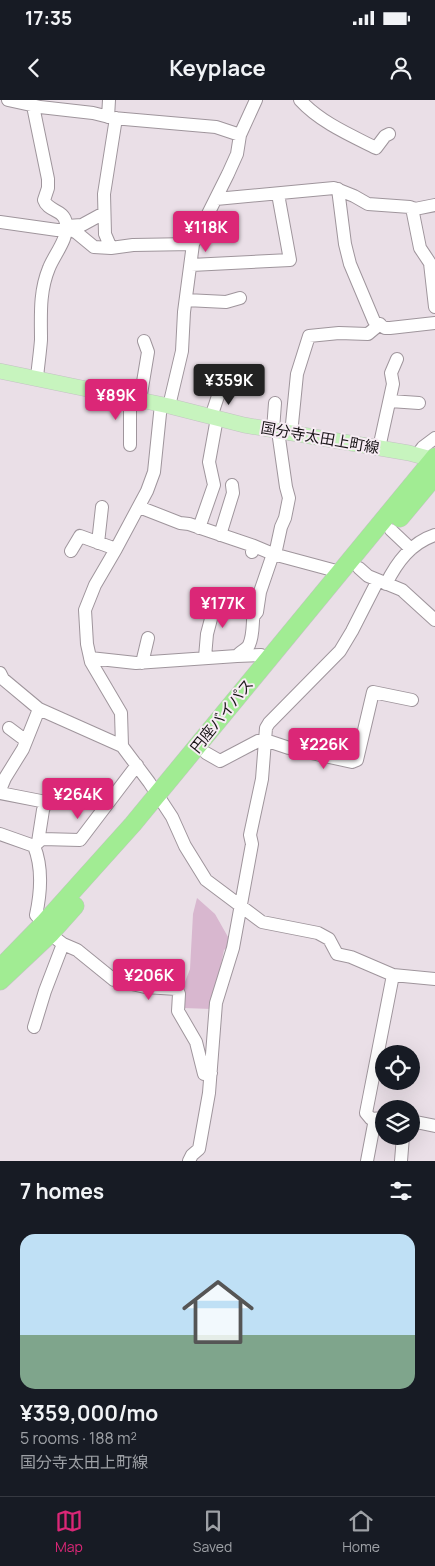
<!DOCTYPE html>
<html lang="en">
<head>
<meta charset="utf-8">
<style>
	body { margin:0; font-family:Manrope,"Noto Sans JP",sans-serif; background:#20242c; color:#f1f3f6; height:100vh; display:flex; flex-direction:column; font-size:19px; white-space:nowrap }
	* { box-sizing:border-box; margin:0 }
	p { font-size:16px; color:#9ea1a6 }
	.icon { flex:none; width:28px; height:28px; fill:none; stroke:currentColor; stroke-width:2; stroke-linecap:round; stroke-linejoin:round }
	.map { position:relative; height:1061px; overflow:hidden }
	.details { display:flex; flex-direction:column; background:#171b24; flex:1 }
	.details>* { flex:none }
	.buttons { position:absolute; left:375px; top:945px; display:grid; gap:10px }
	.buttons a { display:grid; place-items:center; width:45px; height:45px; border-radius:50%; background:#171b24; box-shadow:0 5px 20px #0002; font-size:25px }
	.price { position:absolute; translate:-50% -42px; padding:0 11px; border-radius:5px; background:#db2777; color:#fff; font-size:16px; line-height:32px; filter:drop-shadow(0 1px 2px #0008) }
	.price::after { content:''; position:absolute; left:50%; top:30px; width:15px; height:11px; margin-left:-8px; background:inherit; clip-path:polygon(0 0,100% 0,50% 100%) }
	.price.selected { background:#222; color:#fff }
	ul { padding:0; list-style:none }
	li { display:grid; align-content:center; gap:10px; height:265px; padding:0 20px }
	li span { display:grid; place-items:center; height:155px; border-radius:15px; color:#555 }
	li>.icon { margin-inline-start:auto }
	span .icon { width:90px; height:90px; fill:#fffc; stroke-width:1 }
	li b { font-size:21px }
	h2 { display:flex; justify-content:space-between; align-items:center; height:60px; padding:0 20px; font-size:21px }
	.status { display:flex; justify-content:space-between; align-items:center; height:35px; padding:0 25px; background:#171b24; direction:ltr }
	.status svg { height:14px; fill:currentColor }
	header { display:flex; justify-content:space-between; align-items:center; height:65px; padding:0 20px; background:#171b24; font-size:22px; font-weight:700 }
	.menu { display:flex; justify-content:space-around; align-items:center; height:70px; border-top:1px solid #363941; background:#171b24; font-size:14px; color:#9ea1a6 }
	.menu a { display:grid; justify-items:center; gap:2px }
	.menu .selected { color:#db2777 }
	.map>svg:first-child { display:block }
</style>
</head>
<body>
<div class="status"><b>17:35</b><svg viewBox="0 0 49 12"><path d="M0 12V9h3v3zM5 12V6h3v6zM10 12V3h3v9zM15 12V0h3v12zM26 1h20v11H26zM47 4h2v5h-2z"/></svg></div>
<header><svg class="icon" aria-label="back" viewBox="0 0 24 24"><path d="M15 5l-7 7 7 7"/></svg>Keyplace<svg class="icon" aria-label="person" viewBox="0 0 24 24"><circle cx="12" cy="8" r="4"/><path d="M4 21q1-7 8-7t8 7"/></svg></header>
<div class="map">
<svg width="435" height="1061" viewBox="0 0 435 1061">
	<rect width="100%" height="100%" fill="#eadfe7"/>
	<path fill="#d8b7cf" d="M197 798 215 814 232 844 224 850 212 909 183 908V887L190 869 193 814Z"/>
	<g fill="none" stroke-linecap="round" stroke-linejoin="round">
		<g stroke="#9f959c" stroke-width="14">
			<path id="minor" d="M8 0 40 7 93 13 113 18 216 27 240 35
				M300 0C320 22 350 35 376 48L385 36 389 34
				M33 6 48 79V88L44 100C48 112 64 109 66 123 69 138 54 155 49 168 39 192 41 216 41 240 40 253 38 266 37 278
				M108 17 109 0
				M338 89 345 144 350 164 374 221 385 228H390L435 223
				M216 99 334 88 354 96 368 104 410 107 415 109 435 105
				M412 108 420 148 430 163 435 207
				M0 122 57 130H71L77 133 94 147 111 148 133 145 193 144
				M67 126 82 125 104 113
				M111 148 105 134 104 94 116 18
				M191 165 290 160 278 94
				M186 200 226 202 240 198
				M130 298V345
				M140 300 148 252 144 241
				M390 301 419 303
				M169 306 182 251 184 212 193 144 228 74 237 54 240 35 256 0
				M211 317 221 287
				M273 330 275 303
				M291 334 297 274 309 236 339 233 368 234 380 224
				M379 348 393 284 391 273 397 259
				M417 355 423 347 435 338
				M139 407 180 423 189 424 254 446 252 452
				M199 428 214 385 209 362 217 318
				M391 430 411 449
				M220 435 233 393 232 385
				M98 443 102 407
				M254 446 273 454 340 472
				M71 451 80 436 116 449
				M359 468 368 476 402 490 435 520
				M386 484C397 462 411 443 435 435
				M253 517 257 512 260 492 273 454 276 450 281 427 285 418 289 398 286 387 278 331
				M237 556 261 555 268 560
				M205 557 207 534 217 496
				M90 558 136 563 237 556C240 552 247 549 249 545 254 534 252 522 254 511
				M142 563 148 538
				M0 573 3 579 39 609 122 646 149 682 172 717 185 746 206 780 262 822 318 833 329 839 337 854 351 857 393 875 366 1013 371 1019 384 1018
				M9 628 25 640
				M122 646 121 613 91 562 87 544 85 510 95 485 116 449 147 391 154 372 161 304
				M206 653 220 661 258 641 265 640 289 648 352 662 357 660 373 592 412 600
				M75 689 103 696 109 702
				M0 690 5 678 23 649 39 609
				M0 693 46 702 43 710 38 742
				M0 734 34 746 42 739 80 740 137 665
				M34 746C43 768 41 792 36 815L43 823
				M50 834 63 844 77 850 114 880 145 887 177 889 179 894 178 911 196 942 204 974 211 973
				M393 875 435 879
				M34 927 45 891 63 844
				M411 1021 435 1026
				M189 1061 192 1055 199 1049 209 993 216 903 233 848 252 744 250 735 262 679 266 628 269 623 340 551 352 531 378 480
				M367 1061 375 1019
				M401 1061 403 1036"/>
		</g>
		<g stroke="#c3c2c3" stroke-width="16">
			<path id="major" d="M0 271 169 306 244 325 409 353 435 360"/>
		</g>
		<g stroke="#c3c2c3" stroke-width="19">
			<path id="highway" d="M400 418 435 376
				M0 868 45 822 133 724 435 357
				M0 881 50 834 75 806"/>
		</g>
		<use href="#minor" stroke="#fff" stroke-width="12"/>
		<use href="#major" stroke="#c7f4be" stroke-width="15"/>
		<use href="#highway" stroke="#a1ec93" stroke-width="18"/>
	</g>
	<g text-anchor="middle" stroke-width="4" stroke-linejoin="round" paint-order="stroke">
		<g font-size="15" fill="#191517" stroke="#f7ecf4">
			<text transform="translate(320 338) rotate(10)" y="5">国分寺太田上町線</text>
			<text transform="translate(222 616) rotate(-51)" y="5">円座バイパス</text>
		</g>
	</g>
</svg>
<div class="buttons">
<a><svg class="icon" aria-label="locate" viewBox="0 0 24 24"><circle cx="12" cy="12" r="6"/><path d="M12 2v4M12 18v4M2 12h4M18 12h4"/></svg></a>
<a><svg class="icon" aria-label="layers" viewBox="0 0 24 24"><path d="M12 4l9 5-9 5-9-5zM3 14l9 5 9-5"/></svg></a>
</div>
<b class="price" style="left:206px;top:153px">¥118K</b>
<b class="price selected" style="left:229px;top:306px">¥359K</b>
<b class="price" style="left:116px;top:321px">¥89K</b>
<b class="price" style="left:223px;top:529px">¥177K</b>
<b class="price" style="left:324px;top:670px">¥226K</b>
<b class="price" style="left:78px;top:720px">¥264K</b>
<b class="price" style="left:149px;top:901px">¥206K</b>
</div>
<section class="details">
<h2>7 homes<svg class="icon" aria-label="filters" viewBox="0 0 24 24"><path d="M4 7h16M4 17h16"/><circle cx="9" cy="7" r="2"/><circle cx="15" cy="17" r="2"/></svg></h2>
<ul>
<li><span style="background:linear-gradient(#bfe0f5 65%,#7fa58c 0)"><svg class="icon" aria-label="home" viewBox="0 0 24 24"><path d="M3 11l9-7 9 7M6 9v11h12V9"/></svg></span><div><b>¥359,000/mo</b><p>5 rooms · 188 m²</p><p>国分寺太田上町線</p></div></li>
</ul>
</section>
<nav class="menu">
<a class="selected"><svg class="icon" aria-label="map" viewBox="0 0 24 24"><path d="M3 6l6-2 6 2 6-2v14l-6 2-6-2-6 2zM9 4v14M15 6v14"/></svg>Map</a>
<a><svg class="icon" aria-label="saved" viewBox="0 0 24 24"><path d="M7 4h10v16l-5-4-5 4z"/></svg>Saved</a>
<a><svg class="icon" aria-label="home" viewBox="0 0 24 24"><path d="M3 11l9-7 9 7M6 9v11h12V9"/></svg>Home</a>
</nav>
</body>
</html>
